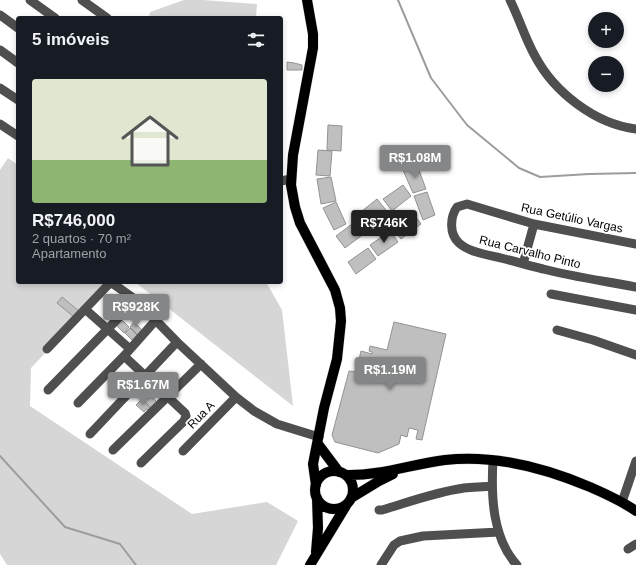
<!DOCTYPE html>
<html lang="pt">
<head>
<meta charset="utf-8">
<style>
	body { margin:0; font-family:Helvetica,sans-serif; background:#242831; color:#f1f3f6; height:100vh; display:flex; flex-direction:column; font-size:15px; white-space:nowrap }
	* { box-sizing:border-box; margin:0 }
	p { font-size:13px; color:#9ea1a6 }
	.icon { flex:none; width:22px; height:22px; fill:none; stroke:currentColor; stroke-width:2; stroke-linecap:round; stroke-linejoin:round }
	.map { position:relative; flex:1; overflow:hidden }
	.drawer { position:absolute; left:16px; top:16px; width:267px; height:268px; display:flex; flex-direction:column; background:#171b24; border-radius:4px; box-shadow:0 2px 6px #0003 }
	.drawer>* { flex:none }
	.buttons { position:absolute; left:588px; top:12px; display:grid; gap:8px }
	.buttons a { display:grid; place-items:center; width:36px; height:36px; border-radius:50%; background:#171b24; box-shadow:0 2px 6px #0003; font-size:20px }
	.price { position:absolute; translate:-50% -34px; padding:0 9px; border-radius:4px; background:#858687; color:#fff; font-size:13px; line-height:26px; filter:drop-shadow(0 1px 2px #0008) }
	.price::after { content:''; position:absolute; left:50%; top:24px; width:12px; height:9px; margin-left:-6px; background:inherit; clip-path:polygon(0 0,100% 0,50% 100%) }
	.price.on { background:#222; color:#fff }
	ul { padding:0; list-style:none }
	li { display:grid; align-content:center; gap:8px; height:212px; padding:0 16px }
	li+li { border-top:1px solid #363941 }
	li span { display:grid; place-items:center; height:124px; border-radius:4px; color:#555 }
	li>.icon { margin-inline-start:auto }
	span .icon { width:72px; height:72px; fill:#fffc; stroke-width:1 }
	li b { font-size:17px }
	h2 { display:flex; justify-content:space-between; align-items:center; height:48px; padding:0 16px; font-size:17px }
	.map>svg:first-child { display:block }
</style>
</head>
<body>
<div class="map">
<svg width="636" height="565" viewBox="0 0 636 565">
	<rect width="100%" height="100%" fill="#fff"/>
	<path fill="#d6d6d6" d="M184 0H203L257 4 256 18H149L150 12Z
		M8 158 18 165V282H112L31 368 30 406 192 514 267 502 298 521 276 565H7L0 554V170Z
		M135 282H266L282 310 293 406Z"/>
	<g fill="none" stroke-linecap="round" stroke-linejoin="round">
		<path stroke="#9d9d9d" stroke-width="2" d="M398 0 431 78 467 125 519 168 540 177 589 174 636 173
			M0 456 65 527 120 544 136 565"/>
	</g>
	<path fill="#bfbfbf" stroke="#939393" d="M287 62 294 63 302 65V70H287Z
		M328 125 342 126 341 151 327 150Z
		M318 150 332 151 330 176 316 175Z
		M417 165 426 189 413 193 403 170Z
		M331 177 336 201 321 204 317 179Z
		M403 185 411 196 392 211 383 199Z
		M427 192 435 215 423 220 414 196Z
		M377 199 386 210 366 225 357 215Z
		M336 202 346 224 334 230 323 208Z
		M413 213 421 224 401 239 393 227Z
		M356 221 365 233 345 248 336 236Z
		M390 231 398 242 378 256 370 245Z
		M368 248 376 259 356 274 348 262Z
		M62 297 79 311 74 317 57 303Z
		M123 321 129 327 124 333 117 326Z
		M134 322 142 330 138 335 130 327Z
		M394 322 446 334 422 440 416 439 418 430 409 428 407 437 401 435 399 444 378 453 335 442 332 435 349 371 356 372 361 351 372 354V352L369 351 370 346 387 350Z
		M130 328 138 336 133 341 125 333Z
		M149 394 157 402 151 408 143 400Z
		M141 400 151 409 149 410 146 409 144 412 136 405Z"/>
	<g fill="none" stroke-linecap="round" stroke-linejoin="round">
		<g stroke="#dbdbdb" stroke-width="11">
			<path id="major" d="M307 0 313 34V48L293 155 291 185 295 207 300 223 335 290 340 308 341 321 337 359 324 408 313 464 316 485
				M318 444 339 472
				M315 490a19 19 0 1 1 38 0a19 19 0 1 1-38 0Z
				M346 475C380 476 412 464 445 460 495 454 545 468 590 487 606 494 622 501 636 511
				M351 498 379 481 393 474
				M316 552 318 528 317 498
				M310 565 347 504"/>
		</g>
		<path stroke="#4f4f4f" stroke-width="9" d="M30 0 55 18
			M82 0 107 18
			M510 0C519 18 525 38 535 56 554 92 595 124 636 129
			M0 15 18 28
			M0 50 18 63
			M0 88 18 100
			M0 124 18 136
			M281 181 291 179
			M636 244 534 224 467 204 457 207C450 217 449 234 459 243 470 253 490 255 505 259 517 262 530 266 543 269 574 277 605 281 636 287
			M523 264 534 224
			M551 294 636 310
			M85 309 130 349
			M557 330 593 340 636 355
			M47 349 108 285 112 283 136 300 177 342 236 397 254 411 277 424 319 437
			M124 356 185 413 186 416 184 421 141 463
			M48 390 136 300
			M78 403 124 356 155 321
			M90 434 177 342
			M113 450 201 364
			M183 451 236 397
			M493 460C491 495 492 538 517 565
			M622 502 636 461
			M379 510H382C409 502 436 492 464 488 473 487 483 487 492 486
			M628 549 636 544
			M381 565 394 545 400 541 423 536 499 532"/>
		<use href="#major" stroke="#000" stroke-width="10"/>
	</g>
	<g text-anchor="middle" stroke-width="3.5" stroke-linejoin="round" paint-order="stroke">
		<g font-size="12" fill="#000" stroke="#fff">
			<text transform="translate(572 218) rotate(12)" y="4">Rua Getúlio Vargas</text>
			<text transform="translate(530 252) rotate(14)" y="4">Rua Carvalho Pinto</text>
			<text transform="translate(201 415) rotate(-46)" y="4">Rua A</text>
		</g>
	</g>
</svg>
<div class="buttons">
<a>+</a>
<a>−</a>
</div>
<b class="price" style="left:415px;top:179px">R$1.08M</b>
<b class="price on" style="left:384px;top:244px">R$746K</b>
<b class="price" style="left:136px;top:328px">R$928K</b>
<b class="price" style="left:390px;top:391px">R$1.19M</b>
<b class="price" style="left:143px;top:406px">R$1.67M</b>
<section class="drawer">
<h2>5 imóveis<svg class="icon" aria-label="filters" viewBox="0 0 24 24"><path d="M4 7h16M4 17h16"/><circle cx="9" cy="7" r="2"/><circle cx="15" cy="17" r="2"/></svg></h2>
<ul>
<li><span style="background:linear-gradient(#dfe7d0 65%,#8fb573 0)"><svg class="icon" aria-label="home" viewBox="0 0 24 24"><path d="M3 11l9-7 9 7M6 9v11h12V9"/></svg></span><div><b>R$746,000</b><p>2 quartos · 70 m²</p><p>Apartamento</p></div></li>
</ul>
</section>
</div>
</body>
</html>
